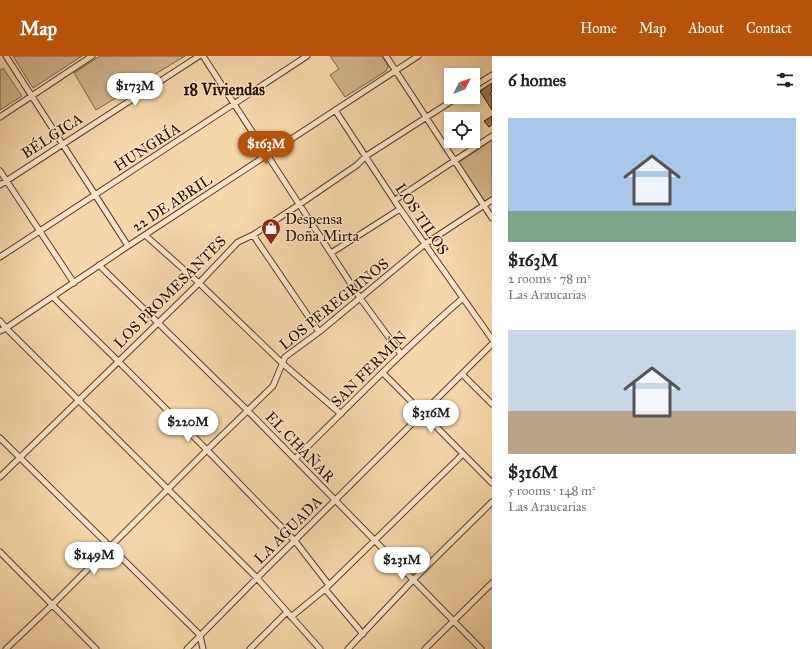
<!DOCTYPE html>
<html lang="en">
<head>
<meta charset="utf-8">
<style>
	body { margin:0; font-family:"IM FELL Great Primer",serif; background:#f2f2f2; color:#222; height:100vh; display:flex; flex-direction:column; font-size:15px; white-space:nowrap }
	* { box-sizing:border-box; margin:0 }
	p { font-size:13px; color:#767676 }
	.icon { flex:none; width:22px; height:22px; fill:none; stroke:currentColor; stroke-width:2; stroke-linecap:round; stroke-linejoin:round }
	.map { position:relative; flex:1; overflow:hidden }
	.details { display:flex; flex-direction:column; background:#fff; width:320px }
	.details>* { flex:none }
	.needle { width:26px; rotate:48deg }
	.buttons { position:absolute; left:444px; top:12px; display:grid; gap:8px }
	.buttons a { display:grid; place-items:center; width:36px; height:36px; border-radius:0px; background:#fff; box-shadow:0 2px 6px #0003; font-size:20px }
	.price { position:absolute; translate:-50% -34px; padding:0 9px; border-radius:14px; background:#fff; color:#222; font-size:13px; line-height:26px; filter:drop-shadow(0 1px 2px #0008) }
	.price::after { content:''; position:absolute; left:50%; top:24px; width:12px; height:9px; margin-left:-6px; background:inherit; clip-path:polygon(0 0,100% 0,50% 100%) }
	.price.current { background:#b45309; color:#fff }
	ul { padding:0; list-style:none }
	li { display:grid; align-content:center; gap:8px; height:212px; padding:0 16px }
	li span { display:grid; place-items:center; height:124px; border-radius:0px; color:#555 }
	li>.icon { margin-inline-start:auto }
	span .icon { width:72px; height:72px; fill:#fffc; stroke-width:1 }
	li b { font-size:17px }
	h2 { display:flex; justify-content:space-between; align-items:center; height:48px; padding:0 16px; font-size:17px }
	header { display:flex; align-items:center; gap:24px; box-sizing:border-box; height:56px; padding:0 20px; background:#b45309; color:#fff }
	header strong { font-size:19px }
	nav { display:flex; gap:22px; margin-inline-start:auto; font-size:14px }
	main { display:flex; flex:1; min-height:0 }
	.map>svg:first-child { display:block }
</style>
</head>
<body>
<header>
<strong>Map</strong>
<nav><a>Home</a><a>Map</a><a>About</a><a>Contact</a></nav>
</header>
<main>
<div class="map">
<svg width="492" height="593" viewBox="0 0 492 593">
	<rect width="100%" height="100%" fill="#f6d7a9"/>
	<filter id="stains"><feTurbulence type="fractalNoise" baseFrequency=".005" numOctaves="4"/><feColorMatrix values="0 0 0 0 .2 0 0 0 0 .09 0 0 0 0 .02 0 0 0 .5 -.17"/></filter>
	<radialGradient id="worn" r=".72"><stop offset=".6" stop-color="#630" stop-opacity="0"/><stop offset="1" stop-color="#630" stop-opacity=".3"/></radialGradient>
	<path fill="#d3b58c" stroke="#7e6246" d="M13 0H82L33 32Z
		M100 0H185L96 54 74 17Z
		M330 0H382L387 8 388 11 386 15 345 41 330 19 339 13Z
		M3 12 22 40 0 54V14Z
		M492 84V140L484 146 458 107Z"/>
	<path fill="#937758" stroke="#280e00" d="M492 27V36L490 37 492 40V54L480 35Z
		M492 60V69L489 71 484 65Z"/>
	<g fill="none" stroke-linecap="round" stroke-linejoin="round">
		<g stroke="#5c402a" stroke-width="7">
			<path id="street" d="M6 0 128 190
				M203 0 360 242 401 298
				M386 0 492 162
				M473 31 492 19
				M335 54 400 153 492 283
				M0 61 92 0
				M0 115 74 227
				M0 129 199 0
				M395 144 492 80
				M145 179 199 227 282 307 341 358
				M253 179 319 276
				M331 197 400 153
				M0 201 307 0
				M99 209 247 354 481 593
				M53 241 118 305 207 394 295 485 329 529
				M0 265 6 272 257 522 320 593
				M0 275 6 272 128 190 418 0
				M383 317 492 427
				M462 318 492 348
				M0 382 200 579 203 593
				M295 403C350 349 404 293 463 242
				M0 421 199 227 238 186 253 179 300 148 357 109 366 100 458 41
				M0 496 96 593
				M325 533 363 578
				M291 561 325 533 463 398
				M6 593 52 549 207 394 273 330 285 301 319 276 425 188 492 144
				M187 593 257 522 492 288
				M250 593 287 556
				M348 593 413 524 492 446
				M425 593 492 527"/>
		</g>
		<use href="#street" stroke="#f9e5c7" stroke-width="5"/>
	</g>
	<defs>
		<g id="shop-pin" transform="scale(1)"><path d="M0 17L-7.5 6A9.5 9.5 0 1 1 7.5 6Z" fill="#8f2418" stroke="#f9e5c7"/><path d="M-5-2.5h2.3a2.7 3.5 0 0 1 5.4 0H5L5.5 6h-11ZM-1.5-2.5h3a1.5 2.3 0 0 0-3 0Z" fill="#fff"/></g>
	</defs>
	<g fill-rule="evenodd">
		<use href="#shop-pin" x="271" y="172"/>
	</g>
	<g text-anchor="middle" stroke-width="3" stroke-linejoin="round" paint-order="stroke">
		<g font-size="15" fill="#280e00" stroke="#f9e5c7">
			<text transform="translate(52 80) rotate(-33)" y="5">BÉLGICA</text>
			<text transform="translate(147 91) rotate(-33)" y="5">HUNGRÍA</text>
			<text transform="translate(172 147) rotate(-33)" y="5">22 DE ABRIL</text>
			<text transform="translate(422 163) rotate(56)" y="5">LOS TILOS</text>
			<text transform="translate(170 236) rotate(-45)" y="5">LOS PROMESANTES</text>
			<text transform="translate(334 248) rotate(-39)" y="5">LOS PEREGRINOS</text>
			<text transform="translate(369 313) rotate(-45)" y="5">SAN FERMÍN</text>
			<text transform="translate(300 391) rotate(46)" y="5">EL CHAÑAR</text>
			<text transform="translate(288 474) rotate(-45)" y="5">LA AGUADA</text>
		</g>
		<g font-size="15" fill="#280e00" stroke="#f9e5c7" text-anchor="start">
			<text x="285" y="168">Despensa<tspan x="285" dy="17">Doña Mirta</tspan></text>
		</g>
		<g font-size="16" font-weight="bold" fill="#280e00" stroke="#f9e5c7">
			<text x="224" y="39">18 Viviendas</text>
		</g>
	</g>
	<rect width="100%" height="100%" filter="url(#stains)"/>
	<rect width="100%" height="100%" fill="url(#worn)"/>
</svg>
<div class="buttons">
<a><svg class="needle" viewBox="-14 -14 28 28"><path d="M0-13l5 13h-10z" fill="#e53935"/><path d="M0 13l5-13h-10z" fill="#767676"/></svg></a>
<a><svg class="icon" aria-label="locate" viewBox="0 0 24 24"><circle cx="12" cy="12" r="6"/><path d="M12 2v4M12 18v4M2 12h4M18 12h4"/></svg></a>
</div>
<b class="price" style="left:135px;top:51px">$173M</b>
<b class="price current" style="left:266px;top:109px">$163M</b>
<b class="price" style="left:431px;top:378px">$316M</b>
<b class="price" style="left:188px;top:387px">$220M</b>
<b class="price" style="left:94px;top:520px">$149M</b>
<b class="price" style="left:402px;top:525px">$231M</b>
</div>
<section class="details">
<h2>6 homes<svg class="icon" aria-label="filters" viewBox="0 0 24 24"><path d="M4 7h16M4 17h16"/><circle cx="9" cy="7" r="2"/><circle cx="15" cy="17" r="2"/></svg></h2>
<ul>
<li><span style="background:linear-gradient(#a9c7e8 75%,#7fa58c 0)"><svg class="icon" aria-label="home" viewBox="0 0 24 24"><path d="M3 11l9-7 9 7M6 9v11h12V9"/></svg></span><div><b>$163M</b><p>2 rooms · 78 m²</p><p>Las Araucarias</p></div></li>
<li><span style="background:linear-gradient(#c9d6e8 65%,#b9a48a 0)"><svg class="icon" aria-label="home" viewBox="0 0 24 24"><path d="M3 11l9-7 9 7M6 9v11h12V9"/></svg></span><div><b>$316M</b><p>5 rooms · 148 m²</p><p>Las Araucarias</p></div></li>
</ul>
</section>
</main>
</body>
</html>
